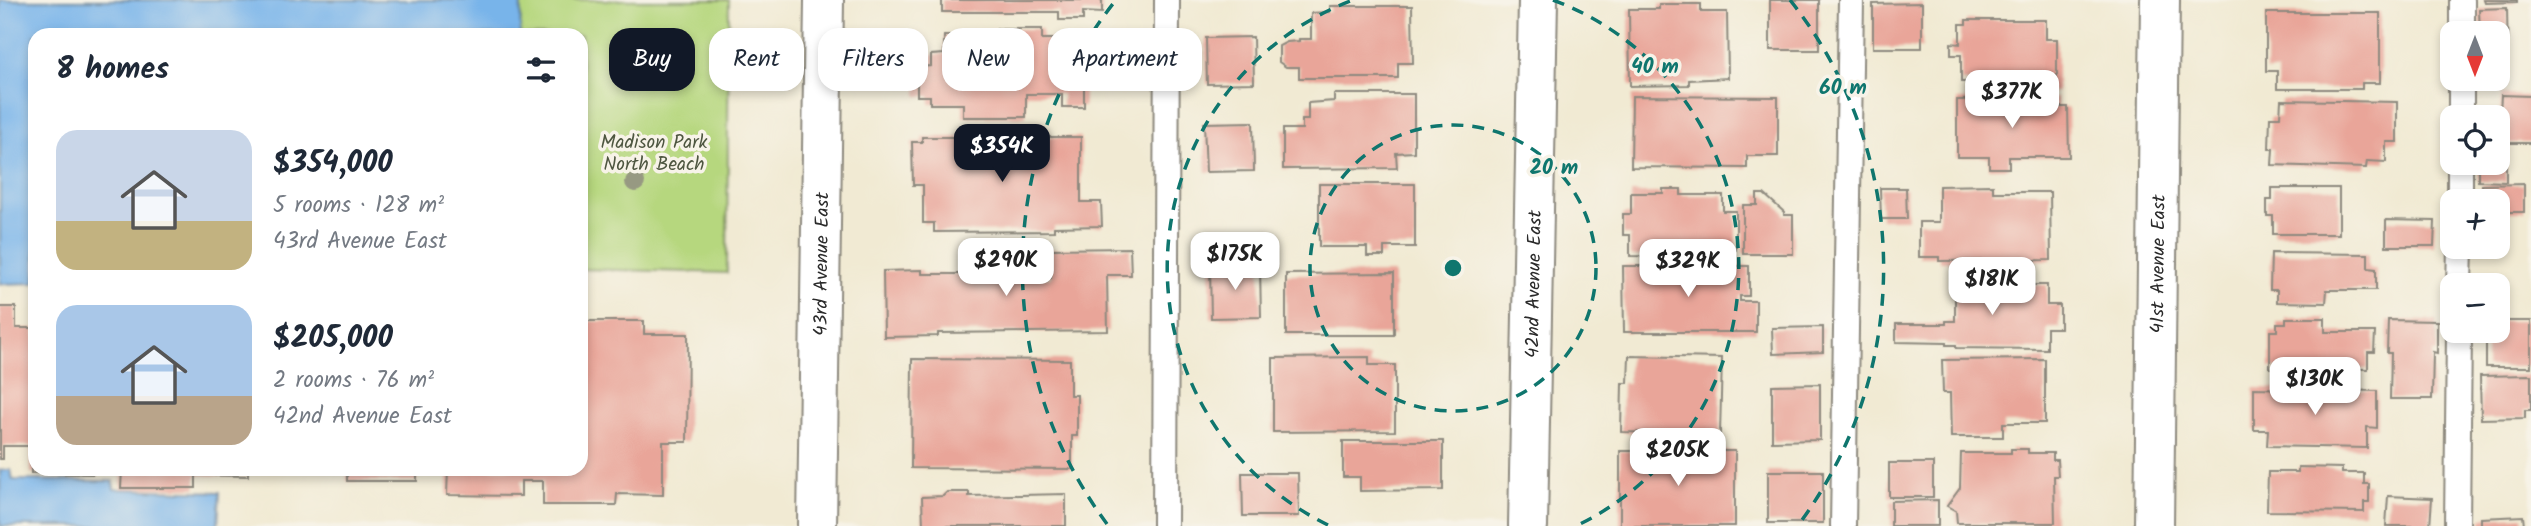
<!DOCTYPE html>
<html lang="en">
<head>
<meta charset="utf-8">
<style>
	body { margin:0; font-family:Kalam,sans-serif; background:#f2f2f3; color:#1f2937; height:100vh; display:flex; flex-direction:column; font-size:26px; white-space:nowrap }
	* { box-sizing:border-box; margin:0 }
	p { font-size:23px; color:#747a83 }
	.icon { flex:none; width:38px; height:38px; fill:none; stroke:currentColor; stroke-width:2; stroke-linecap:round; stroke-linejoin:round }
	.map { position:relative; flex:1; overflow:hidden }
	.drawer { position:absolute; left:28px; top:28px; width:560px; height:448px; display:flex; flex-direction:column; background:#fff; border-radius:21px; box-shadow:0 4px 10px #0003 }
	.drawer>* { flex:none }
	.banner { position:absolute; left:609px; top:28px; width:665px; height:63px; display:flex; gap:14px }
	.needle { width:46px; rotate:180deg }
	.fabs { position:absolute; left:2440px; top:21px; display:grid; gap:14px }
	.fabs a { display:grid; place-items:center; width:70px; height:70px; border-radius:14px; background:#fff; box-shadow:0 4px 10px #0003; font-size:35px }
	.price { position:absolute; translate:-50% -60px; padding:0 16px; border-radius:14px; background:#fff; color:#222; font-size:23px; line-height:46px; filter:drop-shadow(0 2px 4px #0008) }
	.price::after { content:''; position:absolute; left:50%; top:42px; width:21px; height:16px; margin-left:-10px; background:inherit; clip-path:polygon(0 0,100% 0,50% 100%) }
	.price.on { background:#111827; color:#fff }
	ul { padding:0; list-style:none }
	li { display:flex; align-items:center; gap:21px; height:175px; padding:0 28px }
	li span { display:grid; place-items:center; flex:none; width:196px; height:140px; border-radius:21px; color:#555 }
	li>.icon { margin-inline-start:auto }
	span .icon { width:84px; height:84px; fill:#fffc; stroke-width:1 }
	li b { font-size:30px }
	h2 { display:flex; justify-content:space-between; align-items:center; height:84px; padding:0 28px; font-size:30px }
	.tag { padding:0 24px; border-radius:21px; background:#fff; box-shadow:0 4px 10px #0003; font-size:24px; line-height:63px }
	.tag.on { background:#111827; color:#fff }
	.map>svg:first-child { display:block }
</style>
</head>
<body>
<div class="map">
<svg width="2531" height="526" viewBox="0 0 2531 526">
	<rect width="100%" height="100%" fill="#f7f3e8"/>
	<filter id="ink" filterUnits="userSpaceOnUse"><feTurbulence type="fractalNoise" baseFrequency=".0143" numOctaves="2"/><feDisplacementMap in="SourceGraphic" scale="14" xChannelSelector="R" yChannelSelector="G"/><feConvolveMatrix kernelMatrix="1 2 1 2 8 2 1 2 1" color-interpolation-filters="sRGB"/></filter>
	<filter id="wash" filterUnits="userSpaceOnUse"><feTurbulence type="fractalNoise" baseFrequency=".00686" numOctaves="4" result="noise"/><feDisplacementMap in="SourceGraphic" scale="28" xChannelSelector="R" yChannelSelector="G"/><feGaussianBlur stdDeviation="1.57" result="paint"/><feColorMatrix in="noise" values="0 0 0 0 0 0 0 0 0 0 0 0 0 0 0 0 0 1.4 0 .05"/><feComposite in="paint" operator="in"/></filter>
	<g filter="url(#wash)">
		<rect width="100%" height="100%" fill="#f1ead3"/>
		<path fill="#b6d77e" stroke="#708154" stroke-width="2" d="M521 0H729L727 273 581 269V35H520Z"/>
		<path fill="#78b4ea" stroke="#52708a" stroke-width="2" d="M0 0H521L520 35H35V283L0 284Z
			M0 470H11L13 480 113 481 114 489 220 492 218 526H0Z"/>
		<g id="blocks">
			<path fill="#e9a599" d="M942 0H1102V13L1083 12V20H1059V12H942Z
				M1770 0H1819V50H1770Z
				M2484 0H2517V2L2485 3Z
				M1922 3V48H1873V4Z
				M1659 4H1701V12H1727L1728 78 1689 80V85L1630 86 1629 9H1659Z
				M1330 6H1412L1413 63H1398V78H1299V67H1286L1279 62V46L1287 42 1299 41V39H1311V13L1330 12Z
				M2507 8 2508 59H2497V33H2480L2479 9Z
				M2266 13H2380V83H2362V89H2277V71H2266Z
				M1966 20H2046V39H2057V92H1970V82H1961V55H1951V43L1960 44V24H1966Z
				M997 29H1042V39H1084V107H1062V94H1026V117H963V104H930V96H917V67L931 66V55L944 54V36H997Z
				M1253 37 1254 83 1207 84 1206 38Z
				M1334 94H1414V152L1396 153 1397 168 1283 169V129H1302V120H1308V103L1334 101Z
				M2501 95 2531 96V143H2506V182L2478 181V163H2497Z
				M1632 96 1778 97V156H1747V168L1631 167Z
				M2057 98V107H2068L2069 157H2009V168H1989V157H1957V100Z
				M2281 100 2397 102V142H2386V162L2367 161 2366 168 2272 165 2273 149H2269L2270 117H2280Z
				M1253 122 1254 171 1206 172 1204 123Z
				M922 137H1081V202H1101L1102 226 1054 227V231L934 232V223H923V185H913L912 142H922Z
				M1319 184H1415V247H1384V256H1367V247H1319Z
				M2524 184V212H2497V201H2482V185Z
				M1993 185V192H2050L2051 260 1939 261V257H1919V222H1939V186Z
				M1880 188H1906L1907 219H1881Z
				M2272 188H2339V234H2273V216H2267V200H2272Z
				M1663 189H1681V195H1723V211H1736V250H1717V257L1630 256V235H1623V214H1631V193H1663Z
				M1757 194H1764L1784 212V215H1793V254H1743V205H1757Z
				M2386 220 2435 221 2434 246H2386Z
				M1130 248 1131 275H1107L1108 331 938 333V336L884 337 883 271 922 270V274H978V278H1051V249Z
				M2271 253 2368 254V268L2376 269V290H2327L2326 303 2277 302V290H2270Z
				M1623 266H1749V296H1740V301H1756V332H1624Z
				M1210 267H1260L1261 317 1211 318Z
				M1394 273V335H1286V274Z
				M1972 276 2024 277V285H2047V305H2060V328H2047V349L1956 348V345H1946V343L1896 342V324H1946V321H1955V285H1972Z
				M0 307H16V328H35V469H93V474L31 473V446H3V459H0Z
				M2286 318H2325V332H2375L2374 352H2368V369L2270 368V331H2277V323H2286Z
				M2388 320 2437 321V353L2433 352 2432 399H2390L2391 353H2387Z
				M581 321H644V334H688L687 442H663V495L617 494 616 505H543V481H521V496L447 495 448 469H581Z
				M2497 321H2531V367H2486V331H2497Z
				M1823 327V352L1773 354 1772 328Z
				M1629 356 1722 358 1720 434 1621 432 1622 383H1628Z
				M1369 357V365H1395V431L1273 432V358Z
				M912 359 1070 360V395H1077V436H1072V469L911 468Z
				M2045 359V423H2003V437H1951L1950 393H1943L1942 360Z
				M2531 375V410H2525V418L2481 419 2480 376Z
				M1820 384V440L1772 441V385Z
				M2254 388 2377 391V428L2367 427V448L2267 446 2268 430H2254Z
				M1343 441H1443V490L1360 491V477H1343Z
				M2011 449H2028V453H2053V460H2057L2058 476H2054L2055 523H1957L1956 511 1947 506 1960 488 1961 453H2011Z
				M1620 451H1735V526H1620Z
				M1889 463H1933V497H1889Z
				M2298 467 2342 468V473H2364V484H2369V502H2364V512L2267 511 2268 472H2298Z
				M122 469H248V476L196 475V488H121Z
				M347 469H417V481H347Z
				M1768 471H1823V523H1768Z
				M1242 473H1298L1299 516H1243Z
				M947 492H969V496L1066 494V526H923L922 497 943 496Z
				M2388 496 2432 498 2430 526H2386Z
				M1938 500V526H1891V501Z
				M2523 516 2524 526H2481V518Z"/>
		</g>
	</g>
	<g filter="url(#ink)">
		<use href="#blocks" fill-opacity="0" stroke="#8e8a7f" stroke-width="2"/>
		<g fill="none" stroke-linecap="round" stroke-linejoin="round">
			<g stroke="#8e8a7f" stroke-width="28">
				<path id="lane" d="M2462 33V0
					M2461 117V79
					M2460 201V163
					M2459 285 2460 247
					M1165 526 1167 0
					M1843 526 1851 0
					M2457 526 2459 331"/>
			</g>
			<g stroke="#8e8a7f" stroke-width="42">
				<g id="street">
					<path id="s1" d="M817 526 824 0"/>
					<path id="s2" d="M1528 526 1538 0"/>
					<path id="s3" d="M2154 526 2160 0"/>
				</g>
			</g>
			<use href="#lane" stroke="#fff" stroke-width="24"/>
			<use href="#street" stroke="#fff" stroke-width="38"/>
		</g>
		<circle fill="#979982" cx="635" cy="182" r="10"/>
	</g>
	<g fill="none" stroke="#0f766e" stroke-width="3.5" stroke-dasharray="12 9">
		<circle cx="1453" cy="268" r="143"/>
		<path d="M1328 525A286 286 0 0 1 1353 0M1553 0A286 286 0 0 1 1578 525"/>
		<path d="M1107 524A430 430 0 0 1 1116 0M1790 0A430 430 0 0 1 1799 524"/>
	</g>
	<g text-anchor="middle" stroke-width="7" stroke-linejoin="round" paint-order="stroke">
		<g font-size="19" fill="#4e5640" stroke="#f7f3e8">
			<text x="654" y="148">Madison Park<tspan x="654" dy="22">North Beach</tspan></text>
		</g>
		<g font-size="19" fill="#2b2b2b" stroke="#f7f3e8">
			<text dy="7" stroke="none"><textPath href="#s1" startOffset="262">43rd Avenue East</textPath></text>
			<text dy="7" stroke="none"><textPath href="#s3" startOffset="262">41st Avenue East</textPath></text>
			<text dy="7" stroke="none"><textPath href="#s2" startOffset="242">42nd Avenue East</textPath></text>
		</g>
	</g>
	<circle cx="1453" cy="268" r="10" fill="#0f766e" stroke="#f7f3e8" stroke-width="3.5"/>
	<g font-size="21" text-anchor="middle" font-weight="bold" fill="#0f766e" stroke="#f7f3e8" stroke-width="7" stroke-linejoin="round" paint-order="stroke">
		<text x="1655" y="73">40 m</text>
		<text x="1843" y="94">60 m</text>
		<text x="1554" y="174">20 m</text>
	</g>
</svg>
<div class="fabs">
<a><svg class="needle" viewBox="-14 -14 28 28"><path d="M0-13l5 13h-10z" fill="#e53935"/><path d="M0 13l5-13h-10z" fill="#747a83"/></svg></a>
<a><svg class="icon" aria-label="locate" viewBox="0 0 24 24"><circle cx="12" cy="12" r="6"/><path d="M12 2v4M12 18v4M2 12h4M18 12h4"/></svg></a>
<a>+</a>
<a>−</a>
</div>
<b class="price" style="left:2012px;top:130px">$377K</b>
<b class="price on" style="left:1002px;top:184px">$354K</b>
<b class="price" style="left:1235px;top:292px">$175K</b>
<b class="price" style="left:1006px;top:298px">$290K</b>
<b class="price" style="left:1688px;top:299px">$329K</b>
<b class="price" style="left:1992px;top:317px">$181K</b>
<b class="price" style="left:2315px;top:417px">$130K</b>
<b class="price" style="left:1678px;top:488px">$205K</b>
<div class="banner">
<a class="tag on">Buy</a>
<a class="tag">Rent</a>
<a class="tag">Filters</a>
<a class="tag">New</a>
<a class="tag">Apartment</a>
</div>
<section class="drawer">
<h2>8 homes<svg class="icon" aria-label="filters" viewBox="0 0 24 24"><path d="M4 7h16M4 17h16"/><circle cx="9" cy="7" r="2"/><circle cx="15" cy="17" r="2"/></svg></h2>
<ul>
<li><span style="background:linear-gradient(#c9d6e8 65%,#c2b280 0)"><svg class="icon" aria-label="home" viewBox="0 0 24 24"><path d="M3 11l9-7 9 7M6 9v11h12V9"/></svg></span><div><b>$354,000</b><p>5 rooms · 128 m²</p><p>43rd Avenue East</p></div></li>
<li><span style="background:linear-gradient(#a9c7e8 65%,#b9a48a 0)"><svg class="icon" aria-label="home" viewBox="0 0 24 24"><path d="M3 11l9-7 9 7M6 9v11h12V9"/></svg></span><div><b>$205,000</b><p>2 rooms · 76 m²</p><p>42nd Avenue East</p></div></li>
</ul>
</section>
</div>
</body>
</html>
